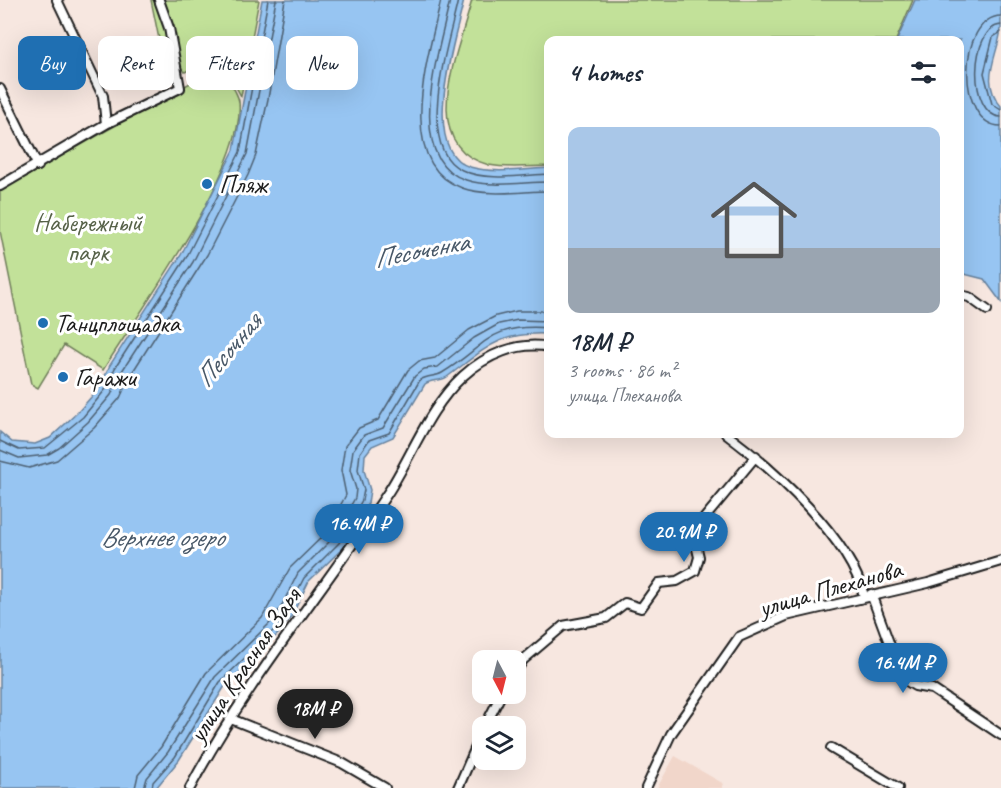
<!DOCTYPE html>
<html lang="en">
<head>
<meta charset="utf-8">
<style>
	body { margin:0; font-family:Caveat,sans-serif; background:#f6f6f7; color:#1f2937; height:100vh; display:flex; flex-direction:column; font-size:22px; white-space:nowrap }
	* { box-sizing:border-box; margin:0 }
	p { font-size:20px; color:#747a83 }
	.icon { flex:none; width:33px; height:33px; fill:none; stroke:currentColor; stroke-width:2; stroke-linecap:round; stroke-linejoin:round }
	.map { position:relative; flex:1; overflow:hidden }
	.side { position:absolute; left:544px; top:36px; width:420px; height:402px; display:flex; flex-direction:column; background:#fff; border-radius:12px; box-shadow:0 6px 24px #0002 }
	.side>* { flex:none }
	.hud { position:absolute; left:18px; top:36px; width:436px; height:54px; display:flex; gap:12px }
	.needle { width:39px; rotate:173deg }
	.controls { position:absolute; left:472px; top:650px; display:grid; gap:12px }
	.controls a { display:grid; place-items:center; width:54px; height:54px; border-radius:12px; background:#fff; box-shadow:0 6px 24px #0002; font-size:30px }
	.price { position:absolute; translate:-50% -51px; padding:0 14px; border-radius:21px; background:#1f6fb2; color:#fff; font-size:20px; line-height:39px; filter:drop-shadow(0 2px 3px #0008) }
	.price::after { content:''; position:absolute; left:50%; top:36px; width:18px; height:14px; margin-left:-9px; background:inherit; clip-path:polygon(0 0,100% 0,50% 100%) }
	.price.active { background:#222; color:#fff }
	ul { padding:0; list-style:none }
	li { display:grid; align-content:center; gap:12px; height:318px; padding:0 24px }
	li+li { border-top:2px solid #e0e1e3 }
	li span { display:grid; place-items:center; height:186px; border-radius:12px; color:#555 }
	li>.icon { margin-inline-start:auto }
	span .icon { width:108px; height:108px; fill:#fffc; stroke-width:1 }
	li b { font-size:26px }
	h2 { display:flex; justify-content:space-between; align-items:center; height:72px; padding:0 24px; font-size:26px }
	.chip { padding:0 21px; border-radius:12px; background:#fff; box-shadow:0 6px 24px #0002; font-size:21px; line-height:54px }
	.chip.active { background:#1f6fb2; color:#fff }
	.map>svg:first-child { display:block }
</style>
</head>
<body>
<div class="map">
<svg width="1001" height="788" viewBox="0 0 1001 788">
	<rect width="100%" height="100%" fill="#f7e7e0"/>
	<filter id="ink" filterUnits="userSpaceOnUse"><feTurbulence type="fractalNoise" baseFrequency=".0167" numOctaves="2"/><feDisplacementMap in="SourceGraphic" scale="12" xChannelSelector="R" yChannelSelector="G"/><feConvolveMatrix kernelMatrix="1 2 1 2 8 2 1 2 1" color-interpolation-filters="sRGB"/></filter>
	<g filter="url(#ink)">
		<path fill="#f1d6ca" d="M675 756 724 784 722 788H657Z"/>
		<path fill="#c2e199" stroke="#6f7e5a" stroke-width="1.5" d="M151 0H259L241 96 218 54 185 72 160 44Z
			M472 0H913L896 40H549V166C530 166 508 169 489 165 414 146 460 48 472 0Z
			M220 66C225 76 238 91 239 102 246 167 139 312 103 370L64 345 38 388 31 384 0 231V191Z"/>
		<path fill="#97c5f2" stroke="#66819c" stroke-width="1.5" d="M262 0H464C456 37 418 151 470 167 494 174 525 169 549 168V334C499 331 485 349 447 377 440 382 432 379 425 384L393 437 372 446 365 455 364 470 370 490 368 503 344 547 309 581 291 617 279 633 225 686 179 760 156 788H0V432L12 442 35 444 50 438 78 412 100 387 110 365 181 255 234 150Z
			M915 0H1001C1001 9 1001 19 1001 29 998 56 979 81 1001 106V302L984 279 960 273V40H897Z"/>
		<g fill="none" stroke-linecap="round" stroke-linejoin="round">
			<path stroke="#4d6072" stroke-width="1.5" d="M441 0C430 51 392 164 462 188 488 197 522 191 549 191
				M450 0C441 46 401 160 466 180 491 188 523 182 549 182
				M458 0C450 39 413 148 462 170 486 182 523 175 549 174
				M1001 16C958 17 955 125 1001 126
				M1001 25C970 27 967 115 1001 117
				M1001 32 993 37 984 73 992 104 1001 110
				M0 441 19 450 45 448 83 417 105 390 115 368 186 258 240 152 268 0
				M0 450 19 458 47 455 59 448 88 422 111 395 122 371 193 262 247 154 276 0
				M0 461 29 468 57 460 94 428 120 398 130 376 207 255 248 175 256 155 268 99 285 0
				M135 788 138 775 161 747 206 673 262 618 290 568 325 534 346 495 341 470 345 446 359 428 378 420 408 370 419 361 435 358 469 330 496 316 517 311H549
				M144 788 147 778 168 752 215 677 269 624 280 609 298 573 332 539 355 498 356 489 350 470 353 450 364 435 383 428 415 376 424 369 438 367 474 338 499 324 518 320 549 321
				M152 788 153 782 175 757 220 682 275 629 286 613 304 578 339 543 362 500 364 490 358 470 360 453 369 440 389 433 420 380C428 375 435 377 442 373 487 346 487 323 549 328"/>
			<g stroke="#1c1c1c" stroke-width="12">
				<path id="minor" d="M57 0 103 96 106 124
					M0 89 38 166
					M0 186 106 124 180 88 169 28 159 0
					M960 295 969 297 987 310
					M726 434C773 469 850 538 864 596
					M871 594 902 678 915 686 932 689 1001 735
					M516 671 523 660 563 626 606 618 625 603 641 608 659 583 677 581 695 571 699 557 693 532 756 456
					M231 719 342 763 385 788
					M485 726 502 693
					M831 748 898 788
					M190 788C245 684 322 592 387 494 412 456 428 408 463 376 486 355 518 341 549 347
					M458 788 483 731
					M646 788 671 734 739 637 786 616 928 583 1001 561"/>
			</g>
			<use href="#minor" stroke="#fff" stroke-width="8"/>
		</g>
	</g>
	<g fill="#1f6fb2" stroke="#fff" stroke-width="2">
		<circle cx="207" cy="184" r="6"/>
		<circle cx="43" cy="323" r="6"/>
		<circle cx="63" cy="377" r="6"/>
	</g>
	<g text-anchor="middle" stroke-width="6" stroke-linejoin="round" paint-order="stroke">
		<g font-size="26" fill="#1c1c1c" stroke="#fff" text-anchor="start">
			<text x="219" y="193">Пляж</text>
			<text x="55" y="332">Танцплощадка</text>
			<text x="75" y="386">Гаражи</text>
		</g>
		<g font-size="26" fill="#566148" stroke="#fff">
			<text x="88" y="231">Набережный<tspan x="88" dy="30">парк</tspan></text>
		</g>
		<g font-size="26" fill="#1c1c1c" stroke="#fff">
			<text transform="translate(830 588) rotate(-16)" y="9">улица Плеханова</text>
			<text transform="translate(244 665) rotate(-56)" y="9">улица Красная Заря</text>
		</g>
		<g font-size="27" font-style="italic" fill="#475767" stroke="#fff">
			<text transform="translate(421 250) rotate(-11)" y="9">Песоченка</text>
			<text transform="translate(228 350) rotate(-50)" y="9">Песочная</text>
			<text x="162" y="546">Верхнее озеро</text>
		</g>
	</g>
</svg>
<div class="controls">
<a><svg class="needle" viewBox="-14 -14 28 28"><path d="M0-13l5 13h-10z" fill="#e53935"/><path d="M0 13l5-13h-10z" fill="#747a83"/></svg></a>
<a><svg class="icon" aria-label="layers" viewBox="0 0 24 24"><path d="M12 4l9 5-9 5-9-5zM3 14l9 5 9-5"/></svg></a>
</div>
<b class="price" style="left:359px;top:555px">16.4M ₽</b>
<b class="price" style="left:684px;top:563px">20.9M ₽</b>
<b class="price" style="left:903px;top:694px">16.4M ₽</b>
<b class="price active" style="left:315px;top:740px">18M ₽</b>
<div class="hud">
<a class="chip active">Buy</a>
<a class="chip">Rent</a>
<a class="chip">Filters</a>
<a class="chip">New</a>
</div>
<section class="side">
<h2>4 homes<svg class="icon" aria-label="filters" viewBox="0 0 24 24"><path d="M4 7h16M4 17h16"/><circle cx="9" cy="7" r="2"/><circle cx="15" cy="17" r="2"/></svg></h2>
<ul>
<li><span style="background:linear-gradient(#a9c7e8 65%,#9aa5b1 0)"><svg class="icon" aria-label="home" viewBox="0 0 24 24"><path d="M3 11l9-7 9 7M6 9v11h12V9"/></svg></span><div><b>18M ₽</b><p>3 rooms · 86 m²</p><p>улица Плеханова</p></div></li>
</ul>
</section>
</div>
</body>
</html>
